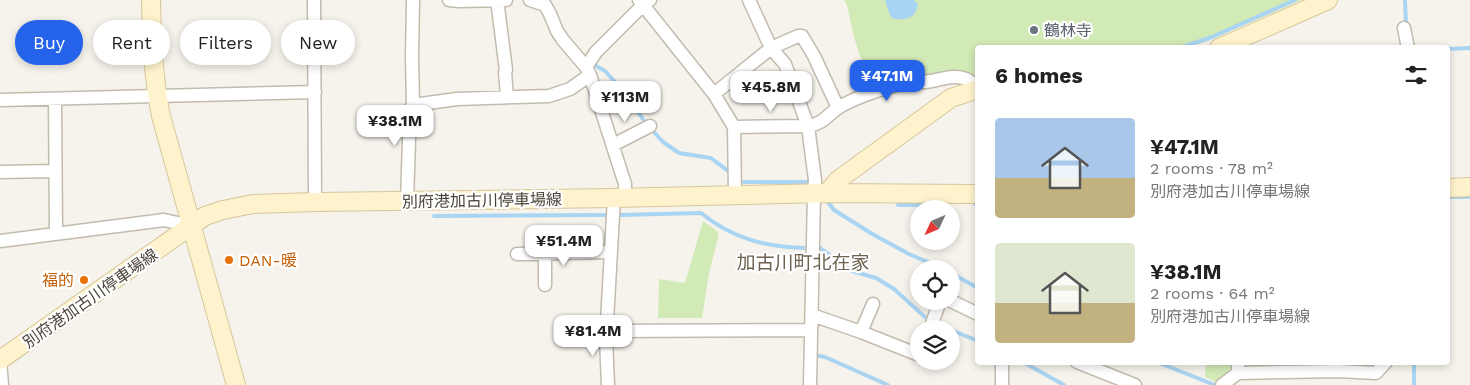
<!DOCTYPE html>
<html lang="en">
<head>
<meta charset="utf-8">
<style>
	body { margin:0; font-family:"Work Sans","Noto Sans JP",sans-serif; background:#f2f2f2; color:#222; height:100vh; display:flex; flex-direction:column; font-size:19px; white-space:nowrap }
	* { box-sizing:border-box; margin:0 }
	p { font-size:16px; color:#767676 }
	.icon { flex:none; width:28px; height:28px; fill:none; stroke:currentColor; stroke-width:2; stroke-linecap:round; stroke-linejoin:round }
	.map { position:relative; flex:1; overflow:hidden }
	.details { position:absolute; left:975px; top:45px; width:475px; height:320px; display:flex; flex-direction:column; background:#fff; border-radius:5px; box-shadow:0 2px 8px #0003 }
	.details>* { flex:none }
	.banner { position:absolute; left:15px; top:20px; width:475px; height:45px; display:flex; gap:10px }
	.needle { width:32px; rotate:226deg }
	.controls { position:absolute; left:910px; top:200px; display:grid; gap:10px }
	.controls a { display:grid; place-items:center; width:50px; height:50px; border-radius:50%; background:#fff; box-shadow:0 2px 8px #0003; font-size:25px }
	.price { position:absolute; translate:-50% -42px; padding:0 11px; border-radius:10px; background:#fff; color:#222; font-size:16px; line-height:32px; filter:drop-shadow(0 1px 2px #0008) }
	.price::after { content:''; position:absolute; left:50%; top:30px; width:15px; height:11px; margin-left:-8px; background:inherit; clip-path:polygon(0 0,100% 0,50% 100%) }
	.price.current { background:#2563eb; color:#fff }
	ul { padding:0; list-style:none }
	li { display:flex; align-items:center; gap:15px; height:125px; padding:0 20px }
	li span { display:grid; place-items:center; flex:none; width:140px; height:100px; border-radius:5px; color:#555 }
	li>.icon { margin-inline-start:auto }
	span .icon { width:60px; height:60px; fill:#fffc; stroke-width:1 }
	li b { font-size:21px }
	h2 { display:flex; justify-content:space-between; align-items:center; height:60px; padding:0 20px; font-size:21px }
	.pill { padding:0 18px; border-radius:22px; background:#fff; box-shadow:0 2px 8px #0003; font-size:18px; line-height:45px }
	.pill.current { background:#2563eb; color:#fff }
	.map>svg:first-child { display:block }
</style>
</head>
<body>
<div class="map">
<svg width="1470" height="385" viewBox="0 0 1470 385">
	<rect width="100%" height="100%" fill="#f6f3ec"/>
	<path fill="#d2eab5" d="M844 0H1302L1205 42 1187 47 978 48 977 76 951 72 911 76 880 85 875 81 860 56 854 37 847 5Z
		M703 221 718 232V238L709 273 702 318H658L659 279 685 283Z
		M1206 363H1225L1226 365H1230L1231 368 1216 382 1205 377Z"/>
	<path fill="#a9d4f2" d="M885 0H914L918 4C916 19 905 21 892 18L889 13Z"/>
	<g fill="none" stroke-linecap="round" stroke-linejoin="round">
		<path stroke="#a9d4f2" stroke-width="4" d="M1405 0 1406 25
			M1180 48 1212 37 1295 0
			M1448 49 1470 48
			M591 63 605 71 627 95 646 124
			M651 129 663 142 679 153 711 158 728 171
			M744 182H812L813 183
			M1448 197H1470
			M825 198 834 210 874 235 909 254 944 269
			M975 204H978
			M898 205H932
			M619 215 701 213C733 239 766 247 806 248
			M434 216 611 215
			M820 248 852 271 876 278 894 289 925 317
			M951 273 978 288
			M935 323 948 329
			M951 330 978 341
			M814 355 825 357 888 385
			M1023 362 1064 385
			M1157 362 1215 385
			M1414 385V362"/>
		<g stroke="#c2bbae" stroke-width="15">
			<path id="street" d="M314 0 315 202
				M449 0 459 1 506 0
				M497 0 506 70 505 72 507 97
				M530 0 545 5 550 14 557 31 563 40 586 67
				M639 0 714 94 734 127 735 195
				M749 0 771 48 785 64 808 126 815 180 814 194 810 385
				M1404 28 1408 48
				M714 94 771 48 798 36H802L814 56 838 108
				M55 99 56 233
				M0 100 315 92
				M413 105 457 99 549 96 570 89 590 75
				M734 127 808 126C826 123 827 114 841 106 863 94 889 87 914 80 927 88 951 70 968 80 972 82 975 86 978 88
				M613 145 650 126
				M0 172 55 171
				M625 197V184L590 75 586 67 596 52 643 5 650 0
				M407 201 410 109 413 105 412 57 413 0
				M0 241 164 220 192 226
				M517 254 611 252
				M545 285V253
				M951 301 978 314
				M812 315 861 332 919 355
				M930 329 940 301
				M607 331 811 330
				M861 332 873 304
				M0 360 2 385
				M1002 362V385
				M1077 362 1135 385
				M1238 373 1338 371 1376 373 1386 362
				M608 385 606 339 614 198
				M1222 385 1238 373V362"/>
		</g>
		<g stroke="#d6c79b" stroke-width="20">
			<path id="secondary" d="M151 0C152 39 153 77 161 116L236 385
				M1219 48 1328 0
				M1448 188 1470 187
				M827 193 838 180 951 98 978 89
				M0 360 205 216 223 210 253 204 315 202 614 198 827 193 978 194"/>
		</g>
		<use href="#street" stroke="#fff" stroke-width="12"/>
		<use href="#secondary" stroke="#fff3cd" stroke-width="18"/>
	</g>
	<circle fill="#6b7280" stroke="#fff" stroke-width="2" cx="1034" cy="30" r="5"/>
	<g fill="#e8710a" stroke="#fff" stroke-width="2">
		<circle cx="229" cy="260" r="5"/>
		<circle cx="84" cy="280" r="5"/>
	</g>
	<g text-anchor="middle" stroke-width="4.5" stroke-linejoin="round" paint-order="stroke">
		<g font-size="16" fill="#5b616d" stroke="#fff" text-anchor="start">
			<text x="1044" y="36">鶴林寺</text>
		</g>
		<g font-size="16" fill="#4b4439" stroke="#fff">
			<text transform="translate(482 200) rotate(-1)" y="6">別府港加古川停車場線</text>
			<text transform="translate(90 298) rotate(-35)" y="6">別府港加古川停車場線</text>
		</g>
		<g font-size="16" fill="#c56008" stroke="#fff" text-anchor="start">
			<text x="239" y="266">DAN-暖</text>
			<text x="74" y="286" text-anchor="end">福的</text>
		</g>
		<g font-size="19" fill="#6e6250" stroke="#fff">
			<text x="803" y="269">加古川町北在家</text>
		</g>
	</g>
</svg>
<div class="controls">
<a><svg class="needle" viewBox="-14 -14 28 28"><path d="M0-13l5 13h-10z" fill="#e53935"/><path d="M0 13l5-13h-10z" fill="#767676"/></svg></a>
<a><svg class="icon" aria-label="locate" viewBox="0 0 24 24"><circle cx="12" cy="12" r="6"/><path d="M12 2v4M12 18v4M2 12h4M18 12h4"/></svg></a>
<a><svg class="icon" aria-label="layers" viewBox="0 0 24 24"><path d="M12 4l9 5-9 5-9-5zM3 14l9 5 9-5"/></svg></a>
</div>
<b class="price current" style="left:887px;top:102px">¥47.1M</b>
<b class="price" style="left:771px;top:113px">¥45.8M</b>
<b class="price" style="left:625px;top:123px">¥113M</b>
<b class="price" style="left:395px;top:147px">¥38.1M</b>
<b class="price" style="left:564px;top:267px">¥51.4M</b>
<b class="price" style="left:593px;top:357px">¥81.4M</b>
<div class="banner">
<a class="pill current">Buy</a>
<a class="pill">Rent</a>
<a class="pill">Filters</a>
<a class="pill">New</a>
</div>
<section class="details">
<h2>6 homes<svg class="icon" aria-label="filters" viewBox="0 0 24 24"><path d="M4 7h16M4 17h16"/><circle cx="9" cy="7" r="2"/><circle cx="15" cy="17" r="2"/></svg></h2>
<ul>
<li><span style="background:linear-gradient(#a9c7e8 60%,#c2b280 0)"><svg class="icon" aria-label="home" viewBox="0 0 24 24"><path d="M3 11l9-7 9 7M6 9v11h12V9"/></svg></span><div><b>¥47.1M</b><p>2 rooms · 78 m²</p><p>別府港加古川停車場線</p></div></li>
<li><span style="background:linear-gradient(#dfe7d0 60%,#c2b280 0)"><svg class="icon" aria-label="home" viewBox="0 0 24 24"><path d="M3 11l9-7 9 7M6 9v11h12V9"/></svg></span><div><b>¥38.1M</b><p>2 rooms · 64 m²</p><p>別府港加古川停車場線</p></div></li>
</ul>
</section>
</div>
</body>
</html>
